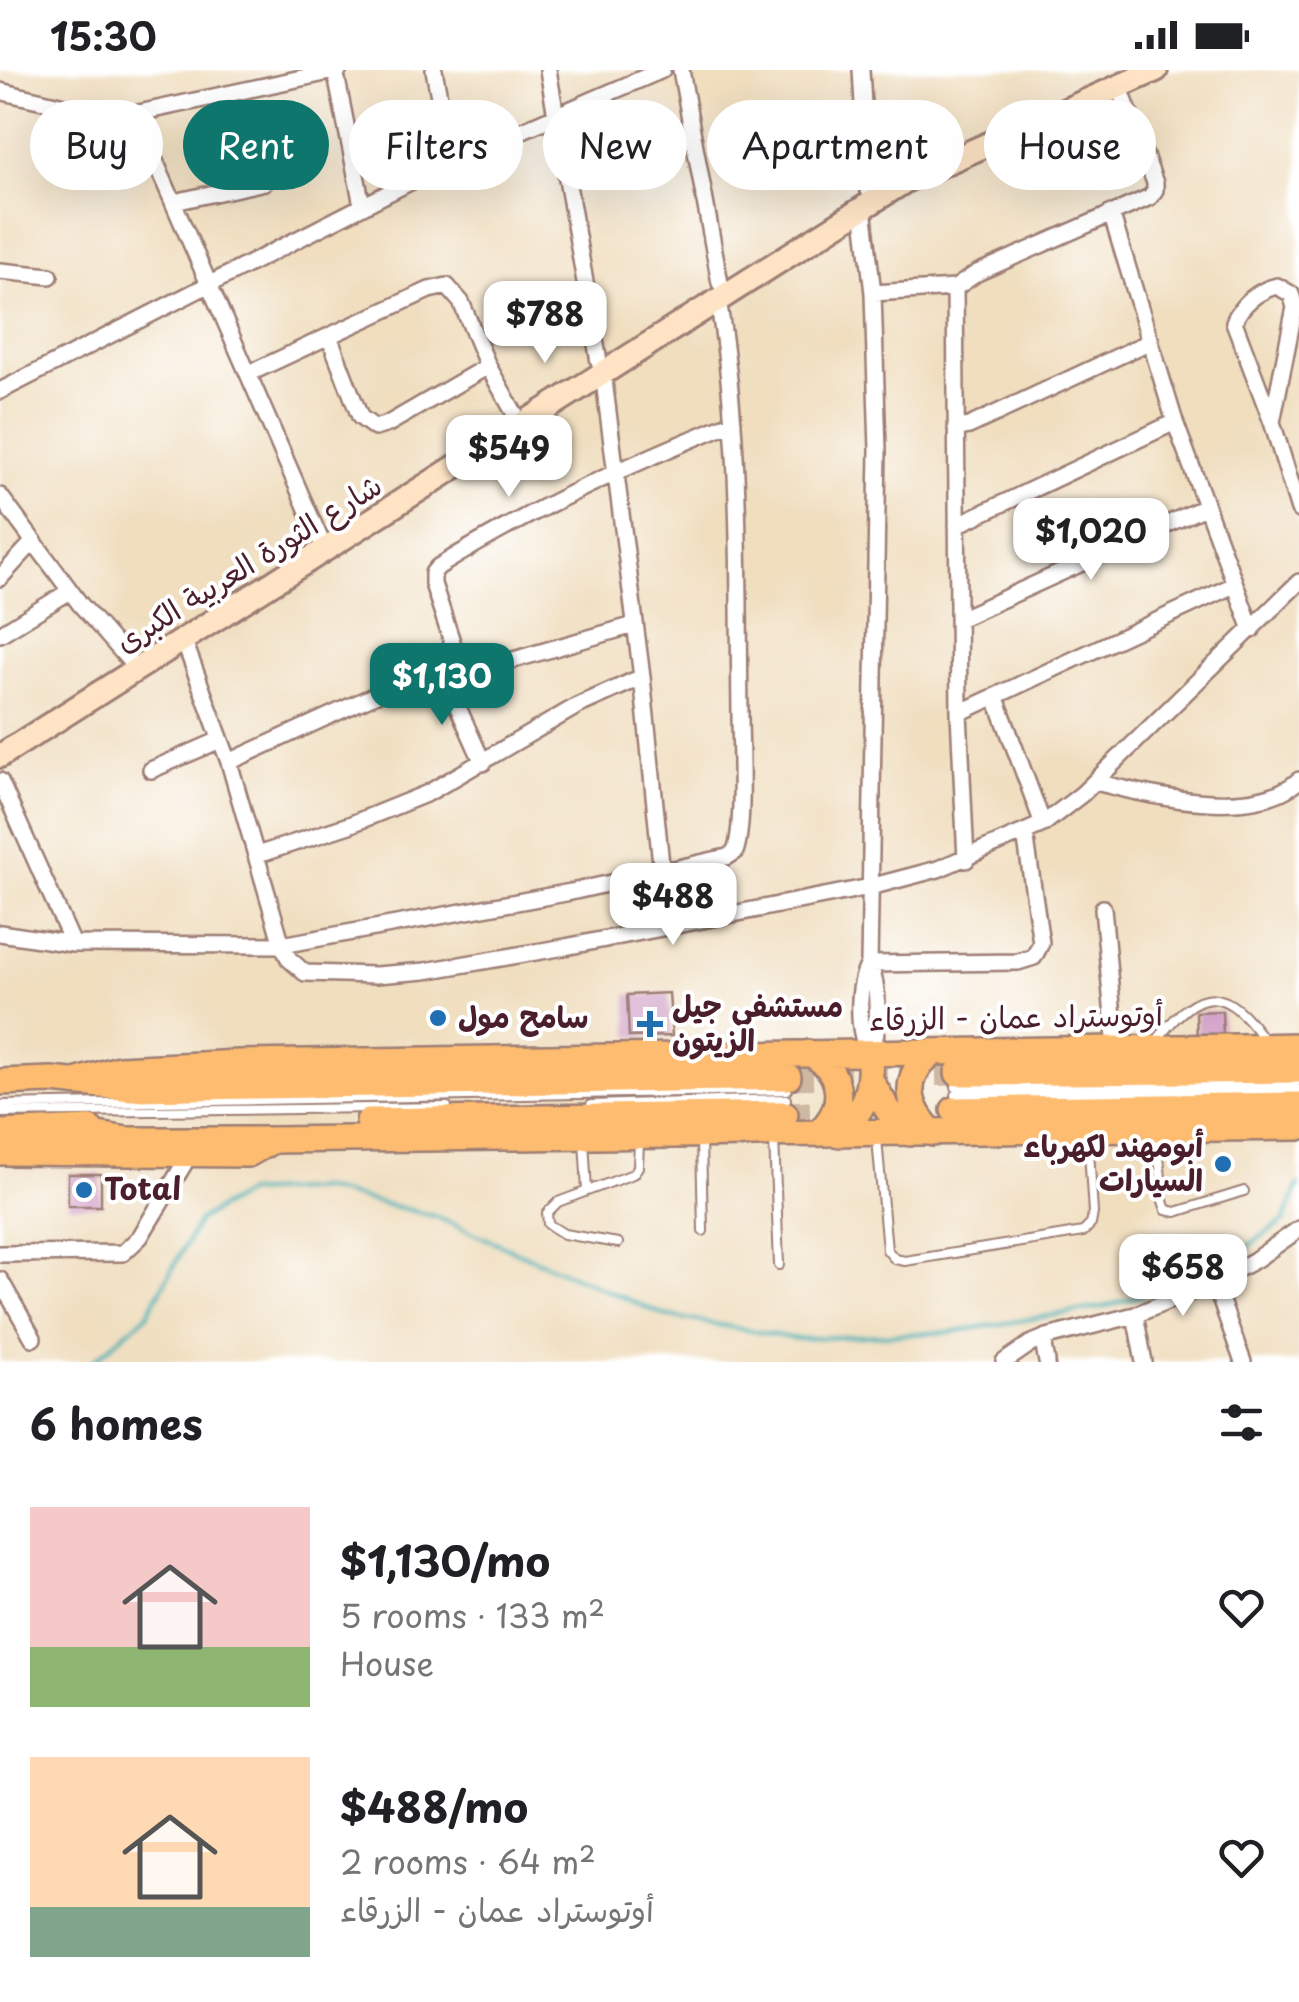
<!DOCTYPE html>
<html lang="en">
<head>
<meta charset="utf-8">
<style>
	body { margin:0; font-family:"Playpen Sans","Playpen Sans Arabic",sans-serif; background:#f2f2f2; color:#202124; height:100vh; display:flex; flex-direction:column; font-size:38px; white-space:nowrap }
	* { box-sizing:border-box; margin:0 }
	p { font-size:32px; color:#757577 }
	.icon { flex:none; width:55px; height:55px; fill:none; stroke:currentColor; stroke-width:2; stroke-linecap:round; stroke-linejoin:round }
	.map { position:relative; height:1292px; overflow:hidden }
	.side { display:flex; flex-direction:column; background:#fff; flex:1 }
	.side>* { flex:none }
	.banner { position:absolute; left:30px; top:30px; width:1240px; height:90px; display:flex; gap:20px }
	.price { position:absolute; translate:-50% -85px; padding:0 22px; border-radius:20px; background:#fff; color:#222; font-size:32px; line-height:65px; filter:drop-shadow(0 2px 5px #0008) }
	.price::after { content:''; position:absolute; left:50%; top:60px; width:30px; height:22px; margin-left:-15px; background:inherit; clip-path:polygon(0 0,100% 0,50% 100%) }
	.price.active { background:#0f766e; color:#fff }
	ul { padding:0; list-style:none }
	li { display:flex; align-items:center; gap:30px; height:250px; padding:0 30px }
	li span { display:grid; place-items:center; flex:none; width:280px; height:200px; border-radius:0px; color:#555 }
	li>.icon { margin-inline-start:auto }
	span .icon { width:120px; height:120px; fill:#fffc; stroke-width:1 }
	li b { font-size:42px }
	h2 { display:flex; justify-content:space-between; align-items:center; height:120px; padding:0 30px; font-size:42px }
	.tag { padding:0 35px; border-radius:45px; background:#fff; box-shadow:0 10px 40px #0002; font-size:35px; line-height:90px }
	.tag.active { background:#0f766e; color:#fff }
	.status { display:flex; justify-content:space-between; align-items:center; height:70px; padding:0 50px; background:#fff; direction:ltr }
	.status svg { height:28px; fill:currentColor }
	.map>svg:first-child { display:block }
</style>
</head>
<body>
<div class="status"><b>15:30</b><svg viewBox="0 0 49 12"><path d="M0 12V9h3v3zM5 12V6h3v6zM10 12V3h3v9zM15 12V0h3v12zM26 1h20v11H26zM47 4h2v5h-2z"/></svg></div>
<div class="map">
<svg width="1299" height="1292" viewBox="0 0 1299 1292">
	<rect width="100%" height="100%" fill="#fff"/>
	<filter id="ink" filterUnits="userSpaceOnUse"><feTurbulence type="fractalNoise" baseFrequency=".01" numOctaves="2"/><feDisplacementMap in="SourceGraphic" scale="20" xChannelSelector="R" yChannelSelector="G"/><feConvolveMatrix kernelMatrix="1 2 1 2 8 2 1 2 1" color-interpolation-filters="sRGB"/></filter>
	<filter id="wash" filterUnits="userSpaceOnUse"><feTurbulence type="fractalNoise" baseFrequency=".0048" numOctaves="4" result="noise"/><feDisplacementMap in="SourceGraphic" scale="40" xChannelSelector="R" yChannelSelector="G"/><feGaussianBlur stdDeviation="2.25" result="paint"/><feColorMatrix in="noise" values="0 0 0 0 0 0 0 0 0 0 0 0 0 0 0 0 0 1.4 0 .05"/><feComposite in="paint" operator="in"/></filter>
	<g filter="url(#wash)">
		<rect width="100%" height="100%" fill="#f0debf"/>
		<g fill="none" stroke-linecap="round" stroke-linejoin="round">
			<path stroke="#3daeb4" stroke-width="4" d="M92 1292 147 1245 199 1150 246 1123 322 1119 434 1146 664 1245 796 1269 951 1262 1104 1237 1206 1205 1284 1151 1299 1115"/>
		</g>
		<g id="blocks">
			<path fill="#cf9ac4" d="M669 923 672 966 629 967 627 925Z
				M1222 941 1223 967 1197 968 1196 942Z
				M68 1104H101V1136H68Z"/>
		</g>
	</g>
	<g filter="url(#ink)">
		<use href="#blocks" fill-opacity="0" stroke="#9d7e75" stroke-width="2.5"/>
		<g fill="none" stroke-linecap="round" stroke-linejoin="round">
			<path stroke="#cfb8a1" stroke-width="25" stroke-dasharray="25 12" stroke-linecap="butt" d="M788 1007 958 1003
				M785 1044 850 1042"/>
			<g stroke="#9d7e75" stroke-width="12">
				<path id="service" d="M1157 970C1200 914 1226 914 1266 973
					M956 1017 1297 1012
					M956 1025 1299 1020
					M0 1035 787 1020
					M591 1035 786 1029
					M0 1043 447 1037
					M1157 1064 1163 1131 1166 1140 1176 1142 1244 1121
					M774 1068 779 1195
					M701 1069 703 1161
					M877 1069 887 1180 895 1189 905 1191 1083 1162 1091 1154 1093 1143 1088 1065
					M584 1070 587 1121
					M618 1173 564 1164 548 1154 547 1143 558 1132 633 1104 638 1097 639 1070"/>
			</g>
			<g stroke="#9d7e75" stroke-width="20">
				<path id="minor" d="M335 0 362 135
					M434 0 451 91
					M548 0 599 292
					M681 0 720 213
					M861 0 868 119
					M0 21C41 32 124 43 149 77L321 471 323 484
					M106 50 339 0
					M174 132 265 112
					M863 138 873 223 878 380 869 894C879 916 881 960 870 983
					M1111 143 1175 352 1252 560
					M0 201 50 206
					M955 218 959 643 966 790
					M873 223 955 218 977 203 1150 127 1155 120V113L1119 15
					M488 296 388 354 375 358 360 347 329 266 429 220 447 216 461 232 488 296 516 346
					M603 303 642 607 662 804
					M248 304 329 266
					M0 321 451 91 662 0
					M1272 352 1295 237 1291 224 1277 216C1259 220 1241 234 1234 252L1272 352 1299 440
					M956 359 969 356 1151 271
					M0 426 80 534 129 590
					M957 455 1175 352
					M0 508 34 471
					M959 549 1205 437
					M0 564 70 521
					M184 571 229 692 282 875 289 889 305 903 376 905 425 901 565 877 870 817 938 799 1043 754 1082 724 1299 512
					M462 602 433 514V503L438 497C532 438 631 394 733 352
					M443 604 483 693
					M996 628 1043 754
					M959 643 1234 515
					M229 692 401 613 496 595 634 555
					M151 700 220 670
					M0 711 73 874
					M1096 712C1149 726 1255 751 1299 710
					M257 785 349 755 428 723 577 636 642 607
					M1103 838 1116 979
					M0 863 73 874 282 875 571 822 727 787 735 782C745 755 740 676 740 644 738 506 742 367 718 230
					M869 894 1018 892 1034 887 1041 873 1025 763
					M869 894C857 915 856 963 870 983
					M0 1184 123 1183 140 1167 190 1084
					M0 1210 33 1268
					M1135 1245 1144 1292
					M1004 1292 1030 1274 1047 1267
					M1047 1292 1044 1276 1047 1267 1135 1245 1214 1212
					M1243 1292 1214 1212 1255 1190 1299 1159"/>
			</g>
			<g stroke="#9d7e75" stroke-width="28">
				<path id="secondary" d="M0 686 907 110 1156 0"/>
			</g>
			<g stroke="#9d7e75" stroke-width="30">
				<path id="primary" d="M0 1082 248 1084 273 1070"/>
			</g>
			<g stroke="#9d7e75" stroke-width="30">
				<path id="trunk" d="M809 983C844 1001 847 1038 818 1063
					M958 1003 1299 1000
					M0 1012 51 1010 132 1018 788 1007
					M75 1012 119 999 239 993 1299 976
					M872 1013 888 1040 910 1063
					M954 1040 1299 1035
					M369 1051 785 1044
					M75 1061 127 1070H273L1299 1057
					M0 1063 90 1059
					M933 1063C906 1037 901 1005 934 982
					M839 1064C866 1037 872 1020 870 983"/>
			</g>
			<use href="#service" stroke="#fff" stroke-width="8"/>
			<use href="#minor" stroke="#fff" stroke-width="15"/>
			<use href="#secondary" stroke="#fee4c5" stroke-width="22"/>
			<use href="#primary" stroke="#fdbc6f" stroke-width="25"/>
			<use href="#trunk" stroke="#fdbc6f" stroke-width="25"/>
		</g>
	</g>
	<g fill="#1f6fb2" stroke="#fff" stroke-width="4">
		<circle cx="438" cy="948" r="10"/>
		<path d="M645 939h10v10h10v10h-10v10h-10v-10h-10v-10h10z"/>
		<circle cx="1223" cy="1094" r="10"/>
		<circle cx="84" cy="1120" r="10"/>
	</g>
	<g text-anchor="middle" stroke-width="8" stroke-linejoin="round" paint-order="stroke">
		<g font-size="30" fill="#4a1f2b" stroke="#fff">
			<text transform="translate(249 494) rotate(-32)" y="10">شارع الثورة العربية الكبرى</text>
			<text transform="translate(1016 948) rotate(-1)" y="10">أوتوستراد عمان - الزرقاء</text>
		</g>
		<g font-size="30" font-weight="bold" fill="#4a1f2b" stroke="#fff" text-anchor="start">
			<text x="672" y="947">مستشفى جيل<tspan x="672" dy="34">الزيتون</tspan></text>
			<text x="458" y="958">سامح مول</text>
			<text x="1203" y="1087" text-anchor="end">أبومهند لكهرباء<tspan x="1203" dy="34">السيارات</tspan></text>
			<text x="104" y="1130">Total</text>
		</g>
	</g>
</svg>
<b class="price" style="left:545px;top:296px">$788</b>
<b class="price" style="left:509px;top:430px">$549</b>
<b class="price" style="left:1091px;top:513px">$1,020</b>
<b class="price active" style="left:442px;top:658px">$1,130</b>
<b class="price" style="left:673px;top:878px">$488</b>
<b class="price" style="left:1183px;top:1249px">$658</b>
<div class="banner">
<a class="tag">Buy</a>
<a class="tag active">Rent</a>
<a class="tag">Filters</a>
<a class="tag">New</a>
<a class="tag">Apartment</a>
<a class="tag">House</a>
</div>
</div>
<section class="side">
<h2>6 homes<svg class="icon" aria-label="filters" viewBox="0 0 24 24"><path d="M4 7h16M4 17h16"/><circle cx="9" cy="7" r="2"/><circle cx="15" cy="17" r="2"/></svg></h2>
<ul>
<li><span style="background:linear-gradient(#f6c9c9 70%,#8fb573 0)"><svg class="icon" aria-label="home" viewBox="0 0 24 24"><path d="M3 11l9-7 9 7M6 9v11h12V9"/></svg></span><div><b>$1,130/mo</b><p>5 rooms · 133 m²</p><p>House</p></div><svg class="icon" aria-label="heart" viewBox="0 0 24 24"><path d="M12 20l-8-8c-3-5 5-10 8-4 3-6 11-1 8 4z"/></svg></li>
<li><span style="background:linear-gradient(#ffd9b3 75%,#7fa58c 0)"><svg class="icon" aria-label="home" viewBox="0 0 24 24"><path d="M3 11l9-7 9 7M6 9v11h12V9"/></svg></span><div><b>$488/mo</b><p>2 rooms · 64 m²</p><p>أوتوستراد عمان - الزرقاء</p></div><svg class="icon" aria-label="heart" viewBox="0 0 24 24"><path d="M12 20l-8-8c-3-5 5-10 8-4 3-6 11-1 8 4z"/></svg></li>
</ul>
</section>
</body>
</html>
